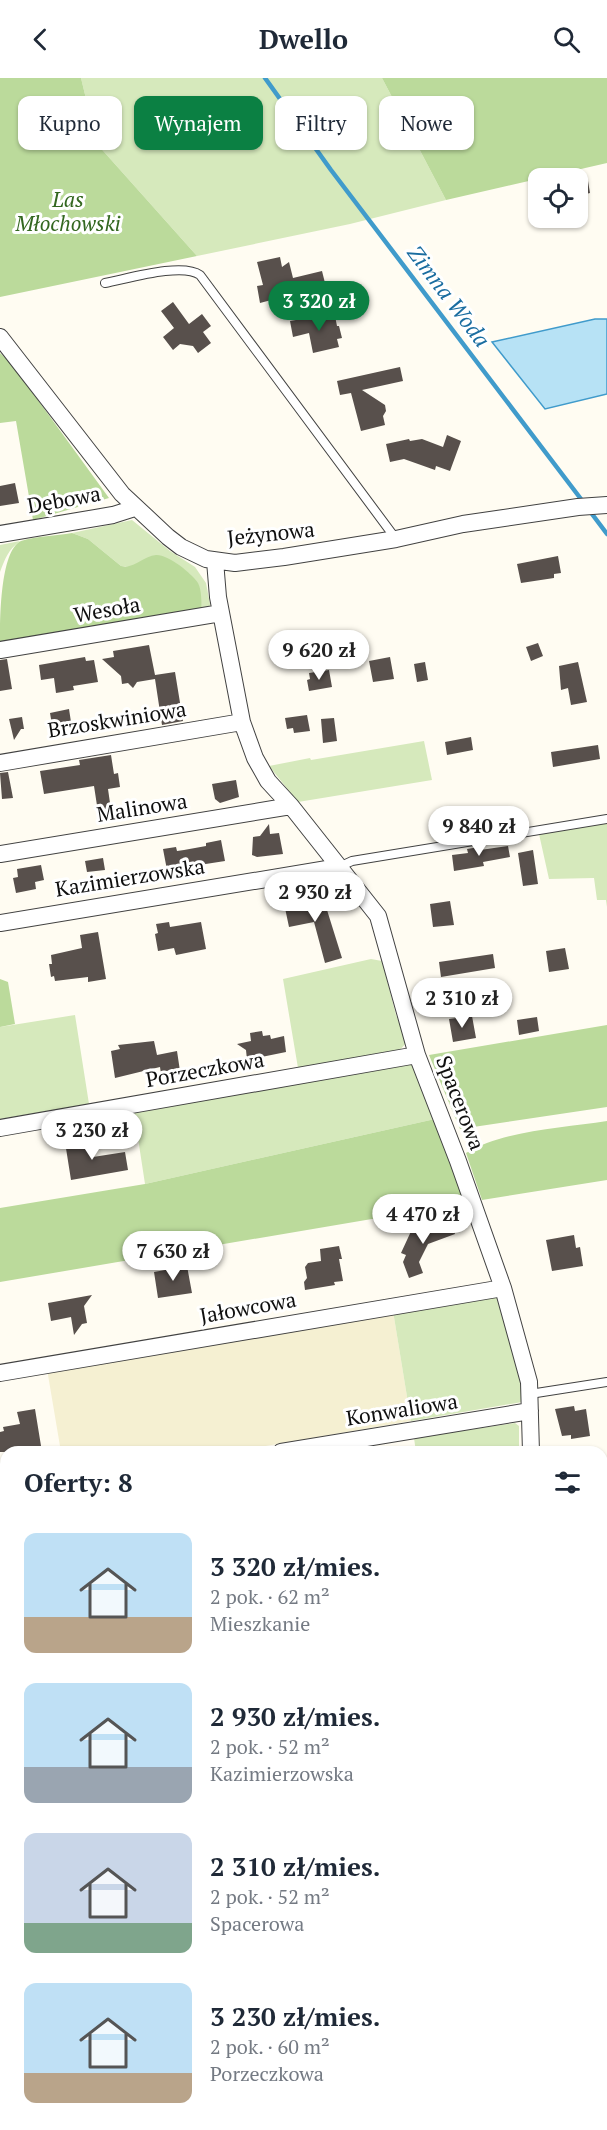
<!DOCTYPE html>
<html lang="pl">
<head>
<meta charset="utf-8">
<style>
	body { margin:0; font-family:"PT Serif",serif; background:#f6f6f7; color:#1f2937; height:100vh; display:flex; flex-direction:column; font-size:22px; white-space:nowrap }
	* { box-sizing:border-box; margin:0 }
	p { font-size:20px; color:#747a83 }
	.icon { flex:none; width:33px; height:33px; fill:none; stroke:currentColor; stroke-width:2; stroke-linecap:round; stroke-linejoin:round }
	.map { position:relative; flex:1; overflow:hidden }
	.details { position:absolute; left:0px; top:1368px; width:608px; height:684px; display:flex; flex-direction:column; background:#fff; border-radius:18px 18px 0 0; box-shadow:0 2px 4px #0004 }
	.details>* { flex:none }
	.guide { position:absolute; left:18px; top:18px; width:572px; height:54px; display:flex; gap:12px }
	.fabs { position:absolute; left:528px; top:90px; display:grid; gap:12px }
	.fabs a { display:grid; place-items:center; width:60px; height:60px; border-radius:12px; background:#fff; box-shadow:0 2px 4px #0004; font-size:30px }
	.price { position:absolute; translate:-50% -51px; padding:0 14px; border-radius:21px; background:#fff; color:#222; font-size:20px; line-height:39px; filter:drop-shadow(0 2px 3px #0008) }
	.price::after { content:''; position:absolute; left:50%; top:36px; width:18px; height:14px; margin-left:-9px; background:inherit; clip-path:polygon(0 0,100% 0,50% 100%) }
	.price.selected { background:#0b8043; color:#fff }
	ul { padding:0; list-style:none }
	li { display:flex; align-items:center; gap:18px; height:150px; padding:0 24px }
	li span { display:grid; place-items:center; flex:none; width:168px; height:120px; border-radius:12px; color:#555 }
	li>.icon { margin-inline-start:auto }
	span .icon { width:72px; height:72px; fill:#fffc; stroke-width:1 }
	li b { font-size:26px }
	h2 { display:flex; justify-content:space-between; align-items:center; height:72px; padding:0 24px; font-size:26px }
	.pill { padding:0 21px; border-radius:12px; background:#fff; box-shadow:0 2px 4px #0004; font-size:21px; line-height:54px }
	.pill.selected { background:#0b8043; color:#fff }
	header { display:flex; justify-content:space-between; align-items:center; height:78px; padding:0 24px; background:#fff; font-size:27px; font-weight:600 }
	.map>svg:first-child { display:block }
</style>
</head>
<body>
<header><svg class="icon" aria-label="back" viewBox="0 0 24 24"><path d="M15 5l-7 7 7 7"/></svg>Dwello<svg class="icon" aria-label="search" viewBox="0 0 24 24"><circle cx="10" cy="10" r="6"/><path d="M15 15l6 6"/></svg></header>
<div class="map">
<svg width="607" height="2052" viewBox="0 0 607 2052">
	<rect width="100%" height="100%" fill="#fffcf2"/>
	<path fill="#f5f0d2" d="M393 1233 411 1343 231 1374H61L47 1291Z"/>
	<path fill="#d6e9bc" d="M81 0H382L446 122 350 146 197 178 97 66Z
		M132 442 170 473 195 489 206 505 211 531 202 532C199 488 185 493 148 480L133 488H121L88 461 72 455Z
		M20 463C8 472 5 481 0 494V467Z
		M424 663 432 702 298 724 269 688 310 680 311 682Z
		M607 745V829L606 822H597L594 800 549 801 539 756Z
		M371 881 382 883 396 937 407 964 399 973 298 990 283 901Z
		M75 937 89 1026 0 1041V949Z
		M409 986 416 989 435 1041 145 1106 134 1034Z
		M496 1217 523 1308 522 1324 411 1343 393 1233Z
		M515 1345 519 1348V1374H416L414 1360Z
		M602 1632H607V1749H602Z"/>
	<path fill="#bbda9b" d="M0 0H81L97 66 197 178 0 219Z
		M382 0H607V85L446 122Z
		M0 275 11 285 109 420 33 442 16 343 0 345Z
		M72 455 88 461 121 488C135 491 143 478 156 477 167 476 192 495 198 505 202 513 201 523 202 532L0 566C0 541 0 473 21 463 37 458 56 458 72 455Z
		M0 901 8 904 15 946 0 949Z
		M607 947V1029L460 1051 429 977Z
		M435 1041 466 1125 0 1204V1130L145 1106Z
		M607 1043V1102L482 1122 466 1075C505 1052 563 1050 607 1043Z
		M0 1589 6 1592V2046H602V1749H607V2052H0Z"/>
	<path fill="#b7e2f5" stroke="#409bcb" stroke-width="1.5" d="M595 241H607V316L545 331 492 264Z"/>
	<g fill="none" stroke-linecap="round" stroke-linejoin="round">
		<path stroke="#409bcb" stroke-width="4.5" d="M265 0 331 92 584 425
			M589 432 607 456"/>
	</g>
	<path fill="#58504c" d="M588 103 590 115 578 118V104Z
		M280 179 282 189 289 184 293 200 322 193 326 209 293 217 294 220 276 225 275 221 260 225 257 208 263 207 257 184Z
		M173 224 189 246 202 236 211 248 203 254 211 265 198 275 193 268 180 266 173 272 163 259 174 250 161 233Z
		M331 236 335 238 337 248H339L342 260 337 261 339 269 313 275 309 255 293 259 290 243Z
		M400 289 403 303 362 312 385 327 386 333 383 338 385 347 361 353 351 315 340 317 337 303Z
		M447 357 461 363 450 393 436 388 435 392 404 381 390 384 386 366 409 361 410 363 422 361 443 369Z
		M15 405 19 425 0 428V408Z
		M558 478 561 495 554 496V500L521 505 517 486Z
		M538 565 543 578 531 583 526 569Z
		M149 567 155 597 175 594 183 643 162 647 155 601 137 604 133 610 128 605 122 606 121 598 102 581 114 579 113 573Z
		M85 579 86 583 94 582 98 604 73 608 74 612 56 615 54 600 41 602 39 587Z
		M390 579 394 601 373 604 369 583Z
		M7 581 12 611 0 613V582Z
		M425 584 428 602 417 604 414 586Z
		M578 584 587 624 571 627 568 610 561 612 559 588Z
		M329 592 332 609 309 613 307 602 310 601 309 595Z
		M69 631 71 644 52 647 50 635Z
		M307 637 310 653 294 655 293 650 287 651 285 640Z
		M22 639 24 651H21L14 662 9 641Z
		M334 640 337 663 323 665 321 641Z
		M471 659 473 672 447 677 445 664Z
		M598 667 600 681 553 689 551 674Z
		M111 677 114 696 118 695 120 709 108 711 111 732 98 734 94 708 44 716 40 693 80 687 79 682Z
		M8 694 13 720 2 721 0 695Z
		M236 702 239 719 220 725 215 721 212 706Z
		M269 746 270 756 279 755 283 776 257 779 252 777 253 759 260 758Z
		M221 762 225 783 167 792 163 771 176 769 177 773 184 772 206 768V765Z
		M508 768 510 779 483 784 484 788 454 793 452 777 468 775 467 771 479 769 480 772Z
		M533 772 538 806 523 808 518 775Z
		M103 780 105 792 87 794 85 783Z
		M41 787 44 802 35 804 36 811 16 815 13 800 18 799 17 791Z
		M320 814 323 833 327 832 342 880 325 885 314 844 289 849 285 830 294 829 293 818Z
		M450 823 454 847 433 849 430 826Z
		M169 844 170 849 201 844 206 871 176 877 174 870 158 873 155 856 158 855 156 846Z
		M98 854 106 901 88 904V899L55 903 54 898 51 899 49 886H52L51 877 82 870 80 857Z
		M565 870 569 891 549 894 546 873Z
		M493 876 495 890 441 899 439 884Z
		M472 938 476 960 453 964 449 941Z
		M537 939 539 953 519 957 517 942Z
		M262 953 263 958 270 957 271 961 284 958 286 974 247 982 246 972 237 966 251 963 250 955Z
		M154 963 157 977 177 973 180 993 161 996 160 989 115 1000 111 973 120 971 118 967Z
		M90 1060 93 1079 125 1074 128 1092 71 1102 65 1064Z
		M451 1142 455 1156 428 1166 419 1184 423 1195 409 1200 403 1184 406 1177 401 1175 413 1149 420 1153Z
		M574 1157 576 1170 580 1169 583 1188 552 1193 546 1162Z
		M339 1168 342 1181H339L343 1203 334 1204 335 1207 305 1212 304 1204 307 1200 305 1189 308 1185 321 1183 320 1171Z
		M187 1188 192 1215 158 1220 154 1194Z
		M92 1217 84 1228 87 1245 82 1246 74 1257 71 1239 51 1243 48 1225Z
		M574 1328 575 1333 586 1331 590 1358 571 1361V1357L562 1358 555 1331Z
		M35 1331 42 1374H0V1354L4 1353 3 1349 20 1346 17 1334Z"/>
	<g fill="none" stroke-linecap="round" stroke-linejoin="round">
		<g stroke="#424242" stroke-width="10">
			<path id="service" d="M105 205C127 201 182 184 200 197L396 461
				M339 789 352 783 607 741
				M530 1316 607 1304"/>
		</g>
		<g stroke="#424242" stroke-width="18">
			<path id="minor" d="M0 259 122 416 168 459 181 469 206 481 235 485 284 479 396 461 463 446 578 429 607 427
				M0 456 113 437 135 430
				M215 483 218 519 242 644 255 680 268 703 291 728 378 838 417 977 458 1083 503 1210 529 1304 531 1374
				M0 572 221 535
				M0 685 242 644
				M0 776 291 728
				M0 845 339 789
				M0 1050 417 977
				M0 1295 503 1210
				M281 1374 530 1333
				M0 1422 6 1421
				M602 1454 607 1453"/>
		</g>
		<use href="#service" stroke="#fff" stroke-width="8"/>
		<use href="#minor" stroke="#fff" stroke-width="16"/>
	</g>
	<g text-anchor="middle" stroke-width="6" stroke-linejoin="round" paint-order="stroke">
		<g font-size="21" font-style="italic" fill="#336720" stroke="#fff">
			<text x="68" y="129">Las<tspan x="68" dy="24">Młochowski</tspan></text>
		</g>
		<g font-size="21" fill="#0f0f0f" stroke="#fff">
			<text transform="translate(64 422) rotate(-10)" y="7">Dębowa</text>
			<text transform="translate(271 456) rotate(-6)" y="7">Jeżynowa</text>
			<text transform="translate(107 532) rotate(-10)" y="7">Wesoła</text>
			<text transform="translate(117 642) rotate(-9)" y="7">Brzoskwiniowa</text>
			<text transform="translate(142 730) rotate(-9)" y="7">Malinowa</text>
			<text transform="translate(130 800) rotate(-9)" y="7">Kazimierzowska</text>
			<text transform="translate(205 992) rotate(-10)" y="7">Porzeczkowa</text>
			<text transform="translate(460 1025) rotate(69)" y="7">Spacerowa</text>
			<text transform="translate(248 1230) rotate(-10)" y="7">Jałowcowa</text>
			<text transform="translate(402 1332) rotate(-9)" y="7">Konwaliowa</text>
		</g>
		<g font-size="22" font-style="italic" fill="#1a6da0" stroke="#fff">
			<text transform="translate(449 218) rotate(53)" y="8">Zimna Woda</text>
		</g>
	</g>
</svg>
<div class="fabs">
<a><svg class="icon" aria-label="locate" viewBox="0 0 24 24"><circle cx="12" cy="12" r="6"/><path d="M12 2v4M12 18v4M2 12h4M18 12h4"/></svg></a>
</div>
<b class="price selected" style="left:319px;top:254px">3 320 zł</b>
<b class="price" style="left:319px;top:603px">9 620 zł</b>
<b class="price" style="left:479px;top:779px">9 840 zł</b>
<b class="price" style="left:315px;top:845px">2 930 zł</b>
<b class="price" style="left:462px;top:951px">2 310 zł</b>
<b class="price" style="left:92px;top:1083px">3 230 zł</b>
<b class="price" style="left:423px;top:1167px">4 470 zł</b>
<b class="price" style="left:173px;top:1204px">7 630 zł</b>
<div class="guide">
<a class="pill">Kupno</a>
<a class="pill selected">Wynajem</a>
<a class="pill">Filtry</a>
<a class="pill">Nowe</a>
</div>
<section class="details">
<h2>Oferty: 8<svg class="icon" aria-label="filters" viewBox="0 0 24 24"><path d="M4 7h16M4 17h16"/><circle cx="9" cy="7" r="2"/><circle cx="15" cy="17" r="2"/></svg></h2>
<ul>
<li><span style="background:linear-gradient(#bfe0f5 70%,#b9a48a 0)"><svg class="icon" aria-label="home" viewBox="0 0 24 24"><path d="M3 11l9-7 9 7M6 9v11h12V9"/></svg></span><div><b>3 320 zł/mies.</b><p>2 pok. · 62 m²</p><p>Mieszkanie</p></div></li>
<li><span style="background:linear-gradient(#bfe0f5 70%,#9aa5b1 0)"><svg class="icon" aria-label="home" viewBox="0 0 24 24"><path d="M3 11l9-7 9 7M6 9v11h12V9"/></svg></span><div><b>2 930 zł/mies.</b><p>2 pok. · 52 m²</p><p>Kazimierzowska</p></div></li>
<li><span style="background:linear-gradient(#c9d6e8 75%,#7fa58c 0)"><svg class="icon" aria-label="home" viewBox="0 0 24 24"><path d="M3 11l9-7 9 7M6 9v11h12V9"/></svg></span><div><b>2 310 zł/mies.</b><p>2 pok. · 52 m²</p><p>Spacerowa</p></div></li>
<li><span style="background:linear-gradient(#bfe0f5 75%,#b9a48a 0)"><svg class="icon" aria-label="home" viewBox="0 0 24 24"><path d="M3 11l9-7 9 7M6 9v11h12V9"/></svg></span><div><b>3 230 zł/mies.</b><p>2 pok. · 60 m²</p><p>Porzeczkowa</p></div></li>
</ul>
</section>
</div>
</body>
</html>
